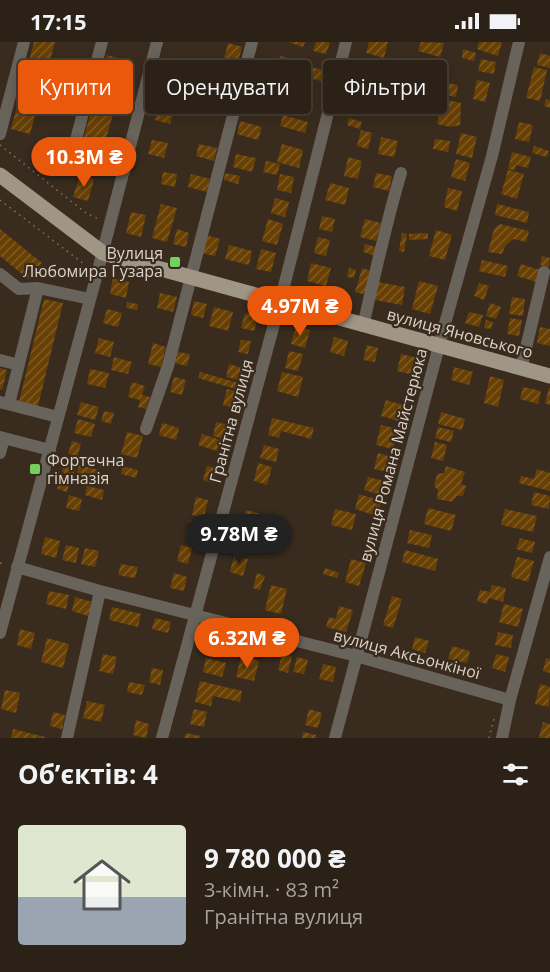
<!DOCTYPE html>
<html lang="uk">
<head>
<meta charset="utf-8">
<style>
	body { margin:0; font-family:"Open Sans",sans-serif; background:#372e23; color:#f1f3f6; height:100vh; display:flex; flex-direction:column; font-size:22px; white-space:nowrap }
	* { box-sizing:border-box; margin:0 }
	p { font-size:20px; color:#a6a3a1 }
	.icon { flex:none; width:33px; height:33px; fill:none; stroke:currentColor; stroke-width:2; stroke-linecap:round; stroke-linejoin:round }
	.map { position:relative; height:696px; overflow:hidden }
	.details { display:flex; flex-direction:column; background:#2b2116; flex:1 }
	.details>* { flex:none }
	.banner { position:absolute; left:18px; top:18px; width:514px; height:54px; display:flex; gap:12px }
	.price { position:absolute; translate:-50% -51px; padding:0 14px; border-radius:21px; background:#ea580c; color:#fff; font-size:20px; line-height:39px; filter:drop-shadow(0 2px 3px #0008) }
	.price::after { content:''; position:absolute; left:50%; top:36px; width:18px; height:14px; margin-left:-9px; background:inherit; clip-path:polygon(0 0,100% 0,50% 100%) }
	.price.current { background:#222; color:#fff }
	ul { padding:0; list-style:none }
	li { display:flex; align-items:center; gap:18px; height:150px; padding:0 18px }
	li span { display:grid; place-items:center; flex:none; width:168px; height:120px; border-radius:6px; color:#555 }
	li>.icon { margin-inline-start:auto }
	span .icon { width:72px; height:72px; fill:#fffc; stroke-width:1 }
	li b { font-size:26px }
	h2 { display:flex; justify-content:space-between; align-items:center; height:72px; padding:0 18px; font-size:26px }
	.pill { padding:0 21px; border-radius:6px; background:#2b2116; box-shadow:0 3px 15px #0003,0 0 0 2px #473e35; font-size:21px; line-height:54px }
	.pill.current { background:#ea580c; color:#fff }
	.status { display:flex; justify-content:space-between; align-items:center; height:42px; padding:0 30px; background:#2b2116; direction:ltr }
	.status svg { height:16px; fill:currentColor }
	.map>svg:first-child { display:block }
</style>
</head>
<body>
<div class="status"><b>17:15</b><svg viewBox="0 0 49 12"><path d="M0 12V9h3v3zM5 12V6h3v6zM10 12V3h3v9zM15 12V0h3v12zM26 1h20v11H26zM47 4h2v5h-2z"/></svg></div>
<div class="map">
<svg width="550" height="696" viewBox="0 0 550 696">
	<defs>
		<pattern id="building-hatch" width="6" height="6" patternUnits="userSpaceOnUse" patternTransform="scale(1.5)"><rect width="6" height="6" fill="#694004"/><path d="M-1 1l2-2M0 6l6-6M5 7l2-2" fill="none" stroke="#7e5b27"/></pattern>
	</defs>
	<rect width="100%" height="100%" fill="#392c1e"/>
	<path fill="url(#building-hatch)" d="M34 0H55L30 92 11 87Z
		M288 0H305L303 5Z
		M316 0H330L326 12 313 9Z
		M369 0H388L384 16 366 11Z
		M421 0 444 1 440 15 418 9Z
		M479 0H502L498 14 477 7Z
		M228 1 242 5 238 20 224 16Z
		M463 7 476 11 474 19 462 16Z
		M540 11 550 14V26L537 23Z
		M107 13 128 19 102 111 81 105Z
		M280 14 293 17 291 25 278 22Z
		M171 17 187 21 184 31 169 27Z
		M481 17 496 20 494 32 478 29Z
		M298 22 323 28 321 39 295 33Z
		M258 24 276 29 273 42 255 38Z
		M534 25 547 28 540 59 526 56Z
		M220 29 235 34 231 49 216 45Z
		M291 35 309 39 304 57 286 52Z
		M362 35 378 39 372 60 356 56Z
		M165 37 196 45 189 71 158 62Z
		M477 38 490 41 485 60 473 57Z
		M443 40 458 43 456 55 441 52Z
		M389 41 399 43 397 56 387 54Z
		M212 49 231 54 227 69 208 64Z
		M271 50 287 53 284 67 268 63Z
		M443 57 461 61 460 83 451 85 437 82Z
		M546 57 550 58V66L544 64Z
		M159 64 174 68 170 82 155 78Z
		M283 73 308 80 305 91 280 84Z
		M349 76 362 80 360 87 347 83Z
		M240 79 262 85 258 98 237 92Z
		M519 80 533 83 529 100 515 97Z
		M361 88 372 91 368 107 357 104Z
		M461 91 477 95 472 116 456 112Z
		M381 95 398 99 394 115 378 112Z
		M435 97 450 99 448 110 433 107Z
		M152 98 168 101 164 116 148 112Z
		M199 102 217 106 214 119 196 114Z
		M282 102 303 108 299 126 277 120Z
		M534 104 549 109 547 115 532 111Z
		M512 110 531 115 528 126 516 123 515 128 508 127Z
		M236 112 256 116 252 130 233 125Z
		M348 115 362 119 358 137 344 134Z
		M456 117 470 121 465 139 451 135Z
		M266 119 280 122 277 133 263 130Z
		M508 128 524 132 517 157 501 152Z
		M163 130 177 132 175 145 161 142Z
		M225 131 240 134 238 142 224 138Z
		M376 131 392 134 389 149 373 145Z
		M191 132 210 137 207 150 188 145Z
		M280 132 294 135 291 151 277 148Z
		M80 133 94 137 88 159 73 155Z
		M330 141 349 146 345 163 325 158Z
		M448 146 462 149 457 169 444 165Z
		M275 156 289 160 285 175 271 171Z
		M161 162 177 166 167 200 152 196Z
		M497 162 529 170 527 181 495 173Z
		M131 170 146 173 141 195 126 191Z
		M322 174 335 177 332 190 319 187Z
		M268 177 283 182 277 203 262 199Z
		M365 177 381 181 376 199 360 195Z
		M500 182 529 189 526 200 513 197 505 204 502 212 488 210 494 187Z
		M0 187 42 221 28 237 0 214Z
		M177 187 189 191 186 205 173 202Z
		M436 188 452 193 445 218 429 214Z
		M402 191 407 192 404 210 399 209Z
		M428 191V197L409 198V192Z
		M206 193 220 197 215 214 201 211Z
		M318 195 330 198 326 214 314 211Z
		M365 202 379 206 376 214 363 210Z
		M229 203 252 209 249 223 225 217Z
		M261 207 276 211 271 230 256 227Z
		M542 214 550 216 549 225 540 223Z
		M482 218 508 224 505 235 479 229Z
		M311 221 331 226 326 244 307 239Z
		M521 222 540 228 536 240 517 234Z
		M349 226 356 228 354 236 347 235Z
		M362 226 374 230 367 253 355 250Z
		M113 236 129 240 126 256 110 252Z
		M419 239 438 244 430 272 412 267Z
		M378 240 405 245 402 263 375 258Z
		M479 241 489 244 484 258 474 254Z
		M160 251 177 255 173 270 157 266Z
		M512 255 525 257 523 274 509 272Z
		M44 257 63 261 38 364 19 360Z
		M194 259 207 262 203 276 191 273Z
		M127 260 138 262 137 268 126 266Z
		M490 261 501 265 496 277 486 274Z
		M214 265 233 270 228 289 209 284Z
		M107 267 122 271 118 285 103 281Z
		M469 270 483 273 479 285 465 281Z
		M245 271 258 274 254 289 241 286Z
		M510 276 522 278 519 294 507 292Z
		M486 278 493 280 491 287 484 286Z
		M296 284 310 288 305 306 291 302Z
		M540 285 550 287V304L537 301Z
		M334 295 348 299 344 314 330 310Z
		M99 296 114 300 110 315 95 311Z
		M241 298 251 299 248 312 238 310Z
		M153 301 166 305 161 325 148 322Z
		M367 303 378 306 375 320 363 318Z
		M289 309 303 312 298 329 285 326Z
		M178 310 190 312 187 324 175 321Z
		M401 312 418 316 414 333 397 329Z
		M114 315 132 320 128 332 111 328Z
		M229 322 245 327 242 339 226 335Z
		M454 325 473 330 469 343 451 338Z
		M0 326 7 328 2 348 0 347Z
		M90 327 109 331 105 346 87 342Z
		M200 330 238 341 236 347 198 336Z
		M282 330 303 335 298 355 277 349Z
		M490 334 504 338 498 365 484 361Z
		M174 335 186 338 182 353 170 350Z
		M132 340 145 344 142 353 150 355 146 367 138 365 140 358 128 355Z
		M523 345 541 349 538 362 520 357Z
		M549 346H550V363L545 361Z
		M227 347 240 350 235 366 223 363Z
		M386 358 403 363 399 379 381 374Z
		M81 360 99 365 95 378 77 373Z
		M104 369 114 371 111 382 101 379Z
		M441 370 465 377 462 388 438 382Z
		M272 376 314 386 311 397 281 389 279 396 268 393Z
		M78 377 95 382 91 395 74 391Z
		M216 380 228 383 225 397 213 394Z
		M162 381 179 386 176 398 159 393Z
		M381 383 398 387 393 407 376 403Z
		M438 385 454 389 451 400 435 396Z
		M127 390 143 394 137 416 121 412Z
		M202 392 220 398 217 409 198 403Z
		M72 399 81 402 77 415 68 412Z
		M435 400 447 403 443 419 431 416Z
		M264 403 279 407 276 420 260 416Z
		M378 411 392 415 388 430 374 427Z
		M258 421 272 425 267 443 254 439Z
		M79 423 99 428 95 442 75 437Z
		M63 424 75 427 73 434 62 430Z
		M123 424 138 428 136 436 121 432Z
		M207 424 216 426 213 441 203 438Z
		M446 424 465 430 461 442 466 444 463 454H457L452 460 437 457 438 448 434 444 437 432 444 431Z
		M537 427 550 431V449L519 441 521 434 534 437Z
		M61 434 71 436 67 450 57 447Z
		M368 435 385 439 381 453 364 448Z
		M87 444 104 448 102 458 85 453Z
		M534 450 550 454 549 467 531 463Z
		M359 452 382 459 377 474 355 467Z
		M69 453 82 457 79 469 66 466Z
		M196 455 208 458 204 475 192 473Z
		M428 466 456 473 451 489 424 482Z
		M335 467 356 472 352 488 331 483Z
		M505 467 537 474 533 490 501 483Z
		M246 468 267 474 260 500 239 495Z
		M190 478 202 481 198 497 185 494Z
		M410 488 432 493 429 506 407 501Z
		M45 495 60 499 56 516 41 512Z
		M520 496 535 500 532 511 516 507Z
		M66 503 79 506 76 521 62 518Z
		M181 503 192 506 188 522 177 519Z
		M85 506 99 509 95 525 81 522Z
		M405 508 438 517 435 529 402 520Z
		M234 513 248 517 243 534 230 530Z
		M517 515 534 519 528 540 511 535Z
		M351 517 366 521 359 544 345 540Z
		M121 522 138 525 135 536 118 533Z
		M325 526 339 531 337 536 323 532Z
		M174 531 187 535 184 549 170 546Z
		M257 531 265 534 260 548 253 546Z
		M271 543 287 547 281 572 265 568Z
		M492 543 506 546 503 560 489 556 487 562 477 559 480 548 490 550Z
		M49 549 69 553 66 567 46 562Z
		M392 554 402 557 393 586 383 583Z
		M75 555 92 560 88 574 72 569Z
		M504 562 523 567 518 585 499 580Z
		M339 564 353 568 346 590 326 585 329 575 336 577Z
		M112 565 141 572 138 585 109 578Z
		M155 576 171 580 168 591 152 587Z
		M20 587 35 591 31 607 17 603Z
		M498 590 513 593 511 606 495 603Z
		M212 594 235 600 231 613 209 608Z
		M415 595 429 599 425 611 412 607Z
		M47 596 69 602 63 626 41 620Z
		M452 604 470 609 467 621 448 617Z
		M103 612 117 615 113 632 99 629Z
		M282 612 292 614 288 631 278 628Z
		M496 612 509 615 505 630 492 626Z
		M241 614 259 619 254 639 236 635Z
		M297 615 308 618 304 632 293 630Z
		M206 616 226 621 222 635 203 630Z
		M546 616 550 617V631L543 629Z
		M323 622 336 625 333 640 319 637Z
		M152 626 163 628 160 643 149 640Z
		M200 639 242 649 240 660 213 654 211 664 195 660Z
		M129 640 145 643 142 653 127 650Z
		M540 642 550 645 549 665 535 662Z
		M5 648 20 651 16 671 1 667Z
		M87 659 105 663 101 680 83 676Z
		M194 667 207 670 204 685 190 682Z
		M309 667 322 671 318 686 305 683Z
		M53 670 65 673 62 687 50 684Z
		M136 678 149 682 146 696 133 693Z
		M543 680 550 682V696H539Z
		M13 687 45 695V696H11Z
		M303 690 316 693V696H302Z
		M186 691 200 694V696H184Z"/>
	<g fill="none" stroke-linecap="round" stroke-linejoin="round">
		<path stroke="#7f7468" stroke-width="1.5" stroke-dasharray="1.5 4.5" stroke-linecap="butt" d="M0 103 86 171 99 177
			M0 158 84 222
			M0 521 5 523
			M489 696 495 673"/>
		<path stroke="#68635b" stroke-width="12" d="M102 0 71 116 124 130
			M0 92 24 0
			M0 232 19 247 38 246
			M363 284C375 232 386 181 401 131
			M0 318 19 323
			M521 327 544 230
			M0 360 58 375
			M9 362 38 246 90 257
			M146 387 168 324 252 0
			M0 395 50 408
			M0 411 4 396
			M17 525 100 549 356 614 510 658
			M0 591 97 232 157 0
			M67 696 100 549
			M162 696 280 260 346 0
			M335 696 444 285 492 114 519 0
			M502 696 510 658 550 515"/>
		<path stroke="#a09686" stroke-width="15" d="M0 133 103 211 550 334"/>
	</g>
	<g fill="#73d25c" stroke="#392c1e" stroke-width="2">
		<rect x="169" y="214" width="12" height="12" rx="3"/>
		<rect x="29" y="421" width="12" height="12" rx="3"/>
	</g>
	<g text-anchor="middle" stroke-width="4.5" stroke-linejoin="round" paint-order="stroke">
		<g font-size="16" fill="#dbd2c9" stroke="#392c1e" text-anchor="end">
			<text x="163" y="217">Вулиця<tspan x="163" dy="18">Любомира Гузара</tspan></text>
			<text x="47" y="424" text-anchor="start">Фортечна<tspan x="47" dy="18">гімназія</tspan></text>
		</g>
		<g font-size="16" fill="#dbd2c9" stroke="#392c1e">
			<text transform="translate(460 291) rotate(15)" y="6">вулиця Яновського</text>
			<text transform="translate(231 379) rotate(-75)" y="6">Гранітна вулиця</text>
			<text transform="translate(393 413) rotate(-75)" y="6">вулиця Романа Майстерюка</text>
			<text transform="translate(407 612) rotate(15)" y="6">вулиця Аксьонкіної</text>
		</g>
	</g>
</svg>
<b class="price" style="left:84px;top:146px">10.3M ₴</b>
<b class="price" style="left:300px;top:295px">4.97M ₴</b>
<b class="price current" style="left:239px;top:523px">9.78M ₴</b>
<b class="price" style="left:247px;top:627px">6.32M ₴</b>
<div class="banner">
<a class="pill current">Купити</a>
<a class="pill">Орендувати</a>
<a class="pill">Фільтри</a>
</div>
</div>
<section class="details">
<h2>Об’єктів: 4<svg class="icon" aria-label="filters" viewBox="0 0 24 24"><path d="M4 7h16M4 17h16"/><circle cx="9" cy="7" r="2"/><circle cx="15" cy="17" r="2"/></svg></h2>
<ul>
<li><span style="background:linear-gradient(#dfe7d0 60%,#9aa5b1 0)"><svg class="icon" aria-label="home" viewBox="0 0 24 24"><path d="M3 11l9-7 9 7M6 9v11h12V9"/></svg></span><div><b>9 780 000 ₴</b><p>3-кімн. · 83 m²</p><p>Гранітна вулиця</p></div></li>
</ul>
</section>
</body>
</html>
